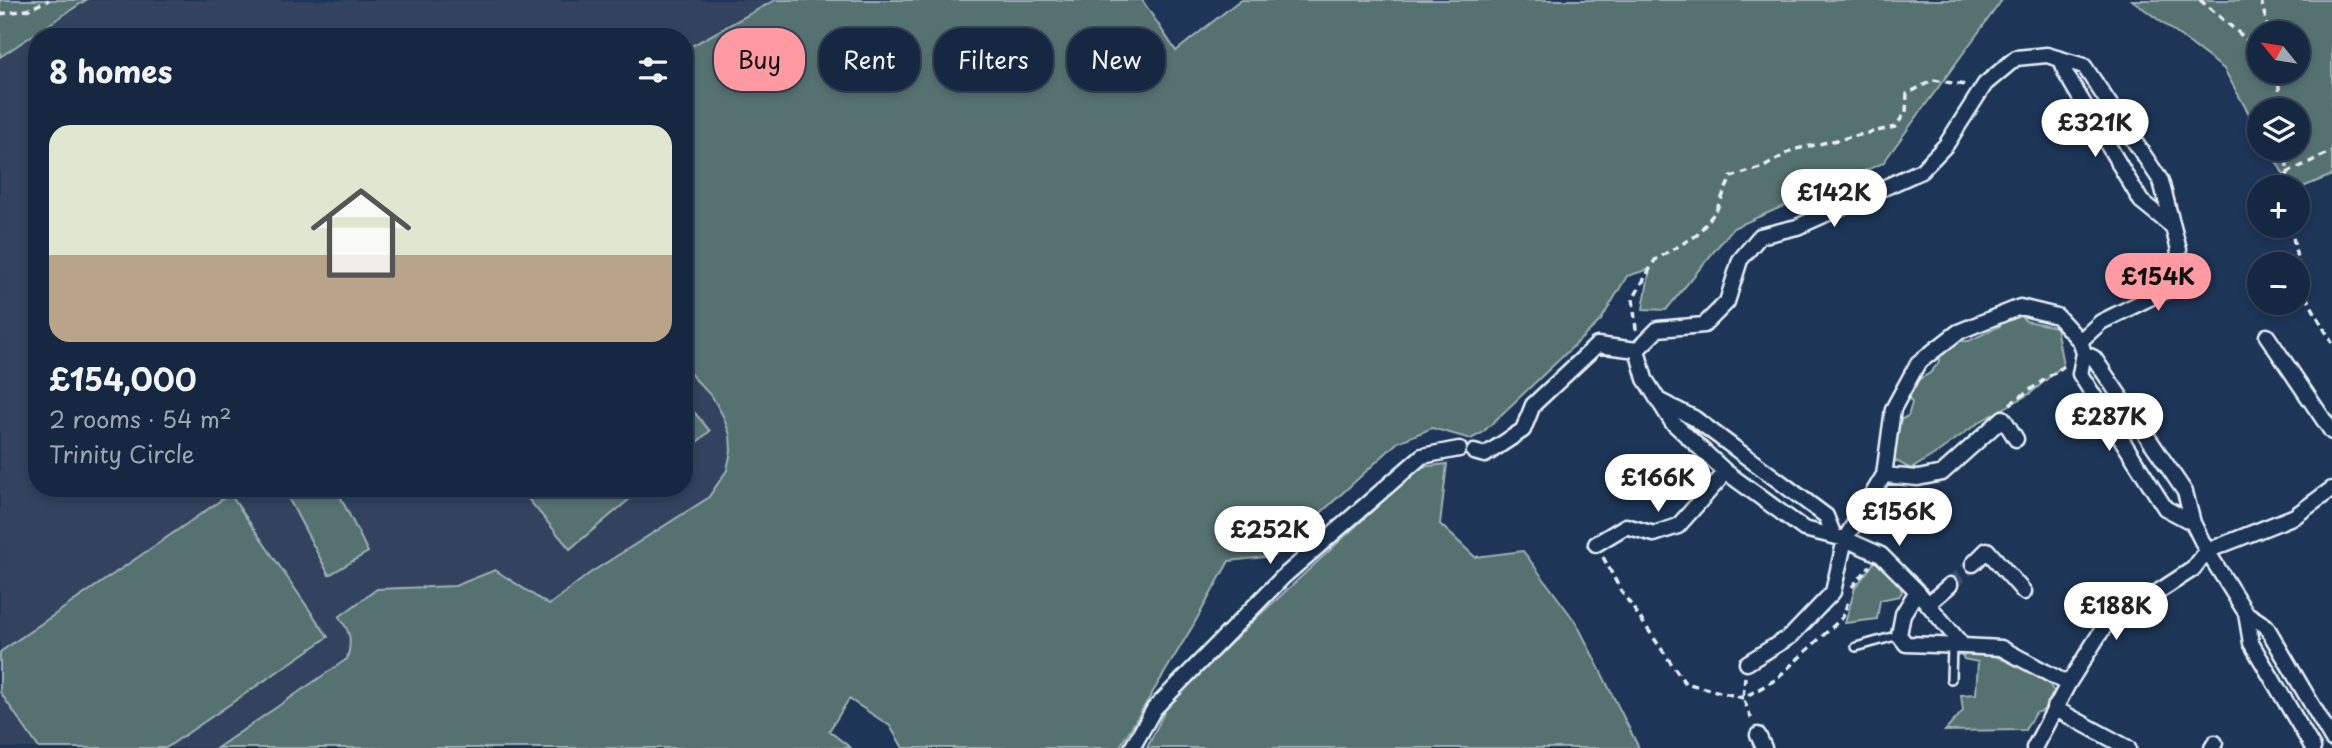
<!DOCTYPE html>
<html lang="en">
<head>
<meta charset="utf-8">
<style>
	body { margin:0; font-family:"Playpen Sans",sans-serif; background:#1f3048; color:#f1f3f6; height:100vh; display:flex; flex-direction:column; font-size:26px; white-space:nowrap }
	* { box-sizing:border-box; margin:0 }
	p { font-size:23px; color:#9ea6b1 }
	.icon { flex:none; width:38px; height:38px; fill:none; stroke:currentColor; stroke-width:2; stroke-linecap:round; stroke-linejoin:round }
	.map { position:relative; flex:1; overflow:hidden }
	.side { position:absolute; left:28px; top:28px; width:665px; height:469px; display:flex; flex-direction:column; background:#162841; border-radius:28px; box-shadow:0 4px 10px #0003,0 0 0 2px #35445a }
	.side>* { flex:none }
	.guide { position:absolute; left:714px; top:28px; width:665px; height:63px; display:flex; gap:14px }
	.needle { width:46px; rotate:300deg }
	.buttons { position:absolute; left:2247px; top:21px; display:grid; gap:14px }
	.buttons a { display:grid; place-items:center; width:63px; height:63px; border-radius:50%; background:#162841; box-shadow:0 4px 10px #0003,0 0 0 2px #35445a; font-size:35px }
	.price { position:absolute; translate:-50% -60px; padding:0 16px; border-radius:24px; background:#fff; color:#222; font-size:23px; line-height:46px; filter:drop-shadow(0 2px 4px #0008) }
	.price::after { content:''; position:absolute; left:50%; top:42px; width:21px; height:16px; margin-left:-10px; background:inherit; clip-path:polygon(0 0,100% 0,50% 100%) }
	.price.on { background:#ff9aa2; color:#111 }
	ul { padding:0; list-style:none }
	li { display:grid; align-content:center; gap:14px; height:371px; padding:0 21px }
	li span { display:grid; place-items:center; height:217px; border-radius:21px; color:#555 }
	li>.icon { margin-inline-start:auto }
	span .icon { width:126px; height:126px; fill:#fffc; stroke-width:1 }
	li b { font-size:30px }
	h2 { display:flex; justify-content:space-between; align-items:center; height:84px; padding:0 21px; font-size:30px }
	.chip { padding:0 24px; border-radius:28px; background:#162841; box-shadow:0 4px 10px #0003,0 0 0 2px #35445a; font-size:24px; line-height:63px }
	.chip.on { background:#ff9aa2; color:#111 }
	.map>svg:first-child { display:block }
</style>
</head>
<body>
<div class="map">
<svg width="2332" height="748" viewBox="0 0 2332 748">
	<rect width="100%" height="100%" fill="#1d3557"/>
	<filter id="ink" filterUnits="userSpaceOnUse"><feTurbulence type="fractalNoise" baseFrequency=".0143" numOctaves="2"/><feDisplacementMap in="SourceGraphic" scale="14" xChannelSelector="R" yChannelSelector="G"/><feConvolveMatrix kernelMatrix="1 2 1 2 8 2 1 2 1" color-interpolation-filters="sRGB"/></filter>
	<g filter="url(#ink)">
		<path fill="#32425e" d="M86 0H804L684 85V37H37V488H684V322L781 455 558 638 253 748H0V57Z"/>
		<path fill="#547170" stroke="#9eb1b4" stroke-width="2" fill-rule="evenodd" d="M0 0H86L0 57Z
			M775 0H1142L1176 51 1240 0H2002L1883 163 1733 228 1666 310 1643 309 1650 269 1627 276 1601 320 1482 433 1471 439 1432 428 1398 442 1274 556 1229 561 1194 624 1119 748H903L890 726 849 699 829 731 851 748H217L347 659C352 641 351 632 339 617L377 589 455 586 495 570 549 605 590 573 708 498 727 470 731 451 730 435 723 416 713 398 684 367V50Z
			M2132 0H2332V175L2298 189V187H2291L2269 149H2298V110H2259V132L2224 69ZM2259 33H2298V72H2259Z
			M2017 313 2026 321 2056 327 2063 365 2031 393 1981 421 1938 452 1911 469 1896 461 1892 454 1900 420 1908 416 1912 403 1908 396 1915 381 1929 374 1938 364 1942 350 1953 341H1969L2000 326 2006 319Z
			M684 400 710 431 684 453Z
			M1447 464 1440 524 1475 557 1523 551 1577 624 1639 748H1147L1166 708 1251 623 1420 467Z
			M283 488H336L368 552 329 575Z
			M519 488H643L570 549Z
			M230 494 328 637 166 748H39L0 692V652Z
			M1876 560C1888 569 1898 576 1902 592L1899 596 1880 600 1877 619 1845 623 1855 588Z
			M1964 652 1993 655 2046 679 2054 692 2043 711 2035 713 2025 730 1945 731 1963 711 1961 695 1976 694 1978 662 1964 659 1962 655Z"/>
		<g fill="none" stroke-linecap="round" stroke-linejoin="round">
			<path stroke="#3b516f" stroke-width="14" stroke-dasharray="14 7" stroke-linecap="butt" d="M1950 585 1973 564"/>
			<g stroke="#e8f1f8" stroke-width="12">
				<path id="lane" d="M1856 647 1899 635
					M1951 679 1952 646"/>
			</g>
			<g stroke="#e8f1f8" stroke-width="19">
				<path id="street" d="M2061 59 2066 74 2141 201 2173 227
					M2267 336 2332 432
					M2084 353 2080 374 2165 508 2193 523
					M1660 401 1694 418 1826 516 1834 536
					M2016 439 2003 418 1942 473 1918 478 1884 475 1845 539 1881 555 1917 591 1963 646 2001 648 2068 684
					M1474 452 1485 455 1523 430 1533 405 1597 345 1637 350
					M1884 475 1893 409 1918 363 1958 332 2020 307 2057 316 2080 341 2084 353 2094 358 2185 492 2193 523 2207 551 2246 613 2266 626 2332 739
					M1596 544 1626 526 1654 534 1678 526 1726 472
					M1973 564 1987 550 2024 592
					M1917 591 1903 614 1899 635 1906 644 1963 646
					M1928 604 1950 585
					M2246 613 2251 643 2313 748
					M1747 663 1791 636 1833 592 1845 539 1804 529 1726 472 1672 422 1645 379 1637 350 1658 329 1704 325 1727 302 1740 260 1760 236 1797 227 1921 171 1946 145 1985 84 2016 58 2047 55 2084 66 2161 181 2179 250 2175 278 2166 290 2101 322 2080 341
					M2054 708 2128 748
					M1758 735 1764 748
					M1132 748 1154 709 1283 577 1422 456 1459 449
					M2034 748 2068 684 2104 627 2193 569 2207 551 2295 516 2332 489
					M2212 748 2215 743"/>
			</g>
			<path stroke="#e8f1f8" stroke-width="3.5" stroke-dasharray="7 5" stroke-linecap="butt" d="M2200 0 2259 50
				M2261 0 2269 33
				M0 14 27 10 49 0
				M2277 72 2282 110
				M2286 149 2288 187
				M2287 173 2332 151
				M2291 226 2303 291 2332 343
				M1636 330 1633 299 1655 260 1697 235 1716 211 1731 177 1764 167 1792 150 1895 127 1906 112 1907 94 1933 80 1966 85
				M2010 404 2064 366
				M1603 557 1620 589 1685 683 1743 698 1775 680 1843 617 1848 601
				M1852 587 1870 566
				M1745 677 1743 698 1752 720"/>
			<use href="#lane" stroke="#1d3557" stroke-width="7"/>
			<use href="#street" stroke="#1d3557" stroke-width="14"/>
		</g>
	</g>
</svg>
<div class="buttons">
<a><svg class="needle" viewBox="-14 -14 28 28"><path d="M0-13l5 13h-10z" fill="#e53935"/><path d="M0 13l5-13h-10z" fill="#9ea6b1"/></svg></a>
<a><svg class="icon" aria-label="layers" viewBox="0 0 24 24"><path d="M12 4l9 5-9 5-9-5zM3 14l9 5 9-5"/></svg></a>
<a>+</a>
<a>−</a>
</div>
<b class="price" style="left:2095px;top:159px">£321K</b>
<b class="price" style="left:1834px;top:229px">£142K</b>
<b class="price on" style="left:2158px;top:313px">£154K</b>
<b class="price" style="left:2109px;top:453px">£287K</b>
<b class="price" style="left:1658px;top:514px">£166K</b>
<b class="price" style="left:1899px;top:548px">£156K</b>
<b class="price" style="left:1270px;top:566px">£252K</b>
<b class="price" style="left:2116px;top:642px">£188K</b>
<div class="guide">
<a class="chip on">Buy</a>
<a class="chip">Rent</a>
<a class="chip">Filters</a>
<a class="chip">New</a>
</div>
<section class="side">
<h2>8 homes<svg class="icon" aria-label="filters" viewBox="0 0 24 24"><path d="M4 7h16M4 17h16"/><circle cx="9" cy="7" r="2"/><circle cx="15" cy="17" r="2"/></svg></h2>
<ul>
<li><span style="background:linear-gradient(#dfe7d0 60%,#b9a48a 0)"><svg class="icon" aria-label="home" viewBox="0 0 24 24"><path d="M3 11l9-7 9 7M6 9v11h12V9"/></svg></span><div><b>£154,000</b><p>2 rooms · 54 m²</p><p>Trinity Circle</p></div></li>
</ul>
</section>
</div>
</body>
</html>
